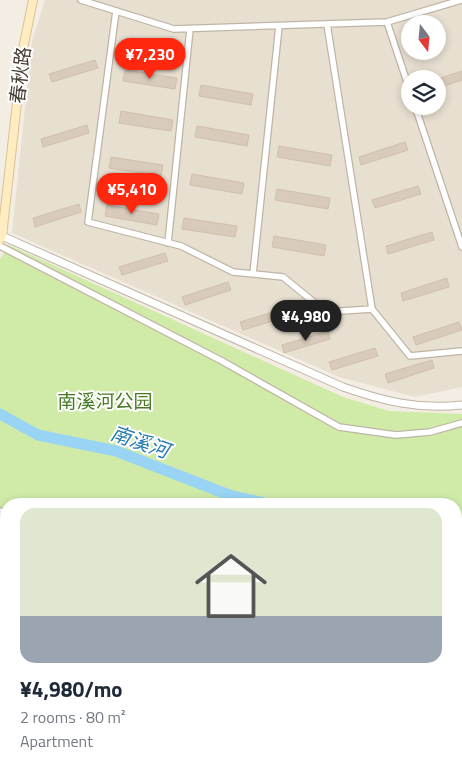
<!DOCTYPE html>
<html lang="en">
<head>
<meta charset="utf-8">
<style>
	body { margin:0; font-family:"Titillium Web","Noto Sans SC",sans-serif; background:#f2f2f3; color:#1f2937; height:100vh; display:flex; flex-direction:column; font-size:19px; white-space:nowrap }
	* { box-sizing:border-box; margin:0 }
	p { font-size:16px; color:#747a83 }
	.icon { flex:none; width:28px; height:28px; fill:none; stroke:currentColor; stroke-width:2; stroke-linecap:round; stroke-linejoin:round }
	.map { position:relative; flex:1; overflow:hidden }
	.side { position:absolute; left:0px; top:498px; width:462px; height:276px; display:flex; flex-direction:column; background:#fff; border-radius:20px 20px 0 0; box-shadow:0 2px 8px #0003 }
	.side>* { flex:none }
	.needle { width:32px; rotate:164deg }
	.tools { position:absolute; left:401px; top:15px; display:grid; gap:10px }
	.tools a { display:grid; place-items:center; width:45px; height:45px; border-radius:50%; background:#fff; box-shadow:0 2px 8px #0003; font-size:25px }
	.price { position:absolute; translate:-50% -42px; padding:0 11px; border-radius:18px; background:#ff270e; color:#fff; font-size:16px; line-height:32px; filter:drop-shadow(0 1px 2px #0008) }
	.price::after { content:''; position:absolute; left:50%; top:30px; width:15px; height:11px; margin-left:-8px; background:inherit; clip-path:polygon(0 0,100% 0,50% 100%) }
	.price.selected { background:#222; color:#fff }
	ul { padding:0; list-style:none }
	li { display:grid; align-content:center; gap:10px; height:265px; padding:0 20px }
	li+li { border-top:1px solid #e0e1e3 }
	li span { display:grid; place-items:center; height:155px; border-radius:15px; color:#555 }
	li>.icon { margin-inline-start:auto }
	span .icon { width:90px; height:90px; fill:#fffc; stroke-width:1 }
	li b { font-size:21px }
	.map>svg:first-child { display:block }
</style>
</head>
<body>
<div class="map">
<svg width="462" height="773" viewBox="0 0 462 773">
	<rect width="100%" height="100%" fill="#f3ede3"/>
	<path fill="#e7dfd0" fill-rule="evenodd" d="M45 0H462V387L415 397 339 377 12 233 32 41ZM410 24H438V51H410ZM410 79H438V106H410Z
		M462 651V773H379L377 768H456V652Z
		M102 768H239L226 773H103Z"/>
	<path fill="#f7e3cc" d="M33 768H102L103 773H35Z"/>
	<path fill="#d0eba8" d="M9 245 343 397 389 411 462 414V578H456V504H6V572L0 573V259Z"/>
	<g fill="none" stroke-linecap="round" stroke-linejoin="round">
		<path stroke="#9ad4f5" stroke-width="11" d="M0 414 38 435 116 451 229 495 269 504
			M456 536 462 535"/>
	</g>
	<path fill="#d8cbbb" stroke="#d0c0aa" d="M95 60 98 68 52 82 49 74Z
		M125 70 177 78 175 89 123 81Z
		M462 71V80L438 88V79Z
		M201 85 253 94 251 105 199 96Z
		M121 111 173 120 171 131 119 123Z
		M87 125 89 133 43 147 41 139Z
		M197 126 249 135 247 146 195 137Z
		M405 142 408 150 361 165 359 157Z
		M279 146 332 155 330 166 277 157Z
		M111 157 163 165 161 176 109 168Z
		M192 174 244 183 242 194 190 185Z
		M418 186 421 194 375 208 372 200Z
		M277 189 330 198 328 209 275 200Z
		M79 204 81 212 35 227 33 218Z
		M107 205 159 214 157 225 105 216Z
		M184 218 237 226 235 237 182 229Z
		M432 232 434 240 388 254 386 246Z
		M274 236 326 245 324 256 272 247Z
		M165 253 168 261 122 275 119 267Z
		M447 278 449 287 403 301 401 293Z
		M228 282 231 290 185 305 182 297Z
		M286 308 289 316 243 330 240 322Z
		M459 322 462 330 416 345 413 337Z
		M328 331 330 339 284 353 282 345Z
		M375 348 378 356 332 370 329 362Z
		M432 360 434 368 388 383 385 374Z"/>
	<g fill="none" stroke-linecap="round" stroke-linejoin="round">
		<g stroke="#bfb5a5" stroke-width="8">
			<path id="minor" d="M81 0 174 29 387 22 461 0
				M116 11 88 222 181 246 233 272 283 277 326 312 372 309 410 356 462 351
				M387 22 410 91
				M327 24 372 309
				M415 106 462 247
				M168 243 190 29
				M0 246 222 361 339 427 396 435 430 432 462 423
				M253 274 279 26
				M0 511 6 513
				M456 566 462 565
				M337 768 340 773
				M43 773 56 768"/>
		</g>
		<g stroke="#bfb5a5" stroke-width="9">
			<path id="tertiary" d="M2 236 343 387C383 401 419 410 462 405
				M0 616 6 614
				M456 619H462"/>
		</g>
		<g stroke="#dac391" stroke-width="10">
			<path id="secondary" d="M0 240 2 236 23 49 33 0
				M0 693 6 715
				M22 768 24 773"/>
		</g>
		<g stroke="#ecb958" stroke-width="11">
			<path id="primary" d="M0 589 6 587
				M456 594 462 595
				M0 607 6 606
				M456 609 462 610"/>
		</g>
		<use href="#minor" stroke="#fff" stroke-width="5.5"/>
		<use href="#tertiary" stroke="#fff" stroke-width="7"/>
		<use href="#secondary" stroke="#ffedc1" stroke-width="8"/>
		<use href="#primary" stroke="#ffda90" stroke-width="9"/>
	</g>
	<g text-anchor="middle" stroke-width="4" stroke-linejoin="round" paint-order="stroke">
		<g font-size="19" fill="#453d33" stroke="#fff">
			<text transform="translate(20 75) rotate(-83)" y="7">春秋路</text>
		</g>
		<g font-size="19" fill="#487a23" stroke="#fff">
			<text x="105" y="408">南溪河公园</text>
		</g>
		<g font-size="20" font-style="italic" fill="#247ab0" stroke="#fff">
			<text transform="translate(140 442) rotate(19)" y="7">南溪河</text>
		</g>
	</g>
</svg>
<div class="tools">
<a><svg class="needle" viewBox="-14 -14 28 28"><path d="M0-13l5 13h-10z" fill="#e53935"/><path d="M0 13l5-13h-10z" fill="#747a83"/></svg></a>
<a><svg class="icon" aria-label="layers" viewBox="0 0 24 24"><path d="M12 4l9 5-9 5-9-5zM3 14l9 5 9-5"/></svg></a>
</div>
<b class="price" style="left:150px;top:80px">¥7,230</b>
<b class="price" style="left:132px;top:215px">¥5,410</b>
<b class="price selected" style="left:306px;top:342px">¥4,980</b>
<section class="side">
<ul>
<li><span style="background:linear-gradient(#dfe7d0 70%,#9aa5b1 0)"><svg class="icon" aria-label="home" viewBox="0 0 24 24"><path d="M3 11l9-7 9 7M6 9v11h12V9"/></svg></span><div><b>¥4,980/mo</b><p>2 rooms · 80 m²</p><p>Apartment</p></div></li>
</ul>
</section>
</div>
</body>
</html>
